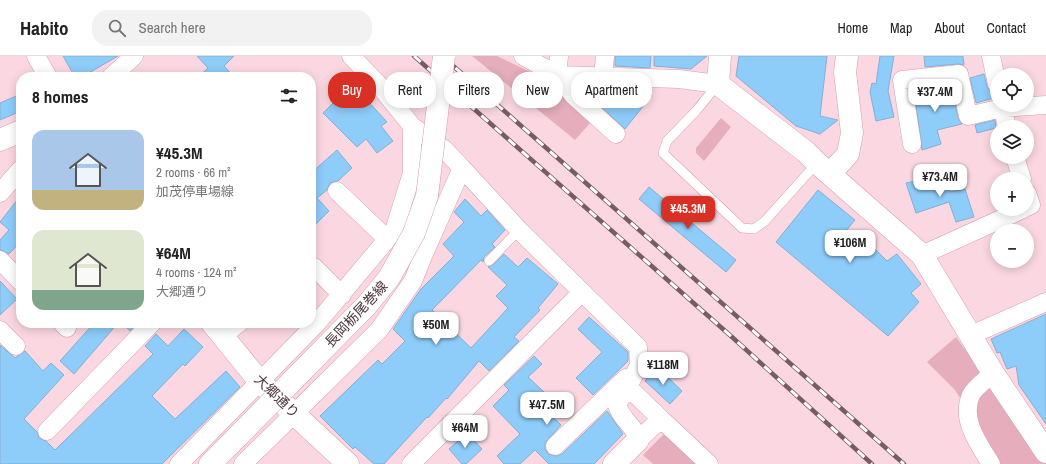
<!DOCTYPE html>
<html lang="en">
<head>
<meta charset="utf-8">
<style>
	body { margin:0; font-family:"Archivo Narrow","Noto Sans JP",sans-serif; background:#f2f2f2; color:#222; height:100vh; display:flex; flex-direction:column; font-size:15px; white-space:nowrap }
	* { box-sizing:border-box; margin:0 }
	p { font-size:13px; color:#767676 }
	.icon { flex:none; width:22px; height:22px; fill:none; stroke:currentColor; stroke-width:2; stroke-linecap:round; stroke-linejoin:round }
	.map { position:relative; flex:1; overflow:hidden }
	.sheet { position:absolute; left:16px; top:16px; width:300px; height:256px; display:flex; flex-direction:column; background:#fff; border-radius:16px; box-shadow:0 2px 10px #0003 }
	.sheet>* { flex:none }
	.top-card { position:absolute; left:328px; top:16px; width:380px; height:36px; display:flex; gap:8px }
	.fabs { position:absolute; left:990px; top:12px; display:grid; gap:8px }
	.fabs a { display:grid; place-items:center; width:44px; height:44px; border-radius:50%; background:#fff; box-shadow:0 2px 10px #0003; font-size:20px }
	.price { position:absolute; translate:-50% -34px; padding:0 9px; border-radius:8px; background:#fff; color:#222; font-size:13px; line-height:26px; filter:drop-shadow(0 1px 2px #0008) }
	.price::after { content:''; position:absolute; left:50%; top:24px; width:12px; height:9px; margin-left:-6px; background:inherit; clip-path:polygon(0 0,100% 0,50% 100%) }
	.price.selected { background:#d93025; color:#fff }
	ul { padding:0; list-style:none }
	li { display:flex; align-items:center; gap:12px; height:100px; padding:0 16px }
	li span { display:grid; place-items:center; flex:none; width:112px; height:80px; border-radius:12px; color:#555 }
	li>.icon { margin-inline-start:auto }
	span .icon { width:48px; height:48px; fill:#fffc; stroke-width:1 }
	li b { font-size:17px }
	h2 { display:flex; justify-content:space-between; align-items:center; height:48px; padding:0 16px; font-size:17px }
	.tag { padding:0 14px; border-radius:16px; background:#fff; box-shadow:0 2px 10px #0003; font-size:14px; line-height:36px }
	.tag.selected { background:#d93025; color:#fff }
	header { display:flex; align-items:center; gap:24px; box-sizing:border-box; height:56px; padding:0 20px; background:#fff; border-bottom:1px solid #e0e0e0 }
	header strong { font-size:19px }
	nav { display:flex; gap:22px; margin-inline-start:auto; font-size:14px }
	.search { width:280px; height:36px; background:#f2f2f2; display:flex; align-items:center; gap:10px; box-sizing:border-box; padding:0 14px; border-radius:16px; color:#767676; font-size:15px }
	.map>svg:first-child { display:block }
</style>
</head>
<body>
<header>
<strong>Habito</strong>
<div class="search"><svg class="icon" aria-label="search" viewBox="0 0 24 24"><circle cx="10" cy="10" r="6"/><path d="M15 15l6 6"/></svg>Search here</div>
<nav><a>Home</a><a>Map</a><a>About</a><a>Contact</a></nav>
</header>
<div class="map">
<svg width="1046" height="408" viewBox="0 0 1046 408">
	<rect width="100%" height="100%" fill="#fbd8e1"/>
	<path fill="#e6adbc" d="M472 0H497L547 24 591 66 575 84Z
		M721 62 731 71 704 105 696 97V92Z
		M956 281 1046 405V408H993L975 366 955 334 927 306Z
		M666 376 699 408H653L643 399Z"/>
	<path fill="#8eccfa" stroke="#83b0d2" d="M63 0H118L82 21H75Z
		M197 0H234L224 10 234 21H198L208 12Z
		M615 0H651L650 12 615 10Z
		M654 0H707L691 13 654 10Z
		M739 0H827L820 60 838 64 820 78 796 70 736 20Z
		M880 0H894L888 35 894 61 876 65 870 36 872 27 876 28Z
		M924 0H963L964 9 958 8 925 11Z
		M984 18 987 31 993 38 994 42 976 47 970 22Z
		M352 28 387 66 381 70 393 85 377 97 366 83 357 91 323 57Z
		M951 29 958 62 962 68 937 74 941 88 922 94 914 33Z
		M614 36 652 39 625 73 599 49Z
		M21 38V55L0 64V47Z
		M995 64 996 72 977 77 975 69Z
		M337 94 352 112 338 125 330 127 327 134 317 142 329 155 311 173V117Z
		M933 122 935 127 947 123 950 136 965 133 974 161 956 166 949 146 916 157 906 127Z
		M649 131 736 204 726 216 639 143Z
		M818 134 855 164 846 175 867 199 873 191 887 205 897 198 921 228 911 237 919 246 888 280 776 186Z
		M21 139V185L9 198 0 194V184L9 174 0 166Z
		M465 143 481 160 487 154 505 174 492 188 495 191 484 201 483 206 481 204 432 254 471 292 508 252 496 240 507 229 488 211 493 209 504 198 518 211 527 202 558 228 538 252 540 254 514 281 519 285 489 315 479 305 447 343 446 342 428 362 427 361 384 408H374L355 391 353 393 320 360 378 304 382 308 405 285 393 273 421 233 454 200 443 188 464 166 454 156Z
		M0 225 17 243 0 259Z
		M1046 258V368L1019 329 1016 310 1007 313 1000 296 997 297 991 283Z
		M589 261 628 296V305L593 339 576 322 602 296 578 273Z
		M94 267H118L74 318 60 305Z
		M122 267H137L130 275Z
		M184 273 203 291 185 310 183 308 152 340 175 363 226 315 240 331 162 408H0V289L15 302 25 295 43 315 51 307 64 319 24 363 37 376 39 382 46 385 55 394 153 298 145 290 156 278 168 290Z
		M534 300 542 308 528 321 544 336 535 344 561 369 545 387V393L548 398 557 400 562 398 607 355 623 378 594 408H549L535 394 520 408H504L497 400 520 378 493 350 509 334 504 329Z
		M657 311 682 335 670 348 645 325Z
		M467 377 482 393 466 408H462L449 393Z"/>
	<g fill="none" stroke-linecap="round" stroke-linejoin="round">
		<g stroke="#d69ead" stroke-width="10">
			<path id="lane" d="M718 28 696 55 667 85 663 97 742 172 754 173 765 165 817 107
				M489 205 519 174"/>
		</g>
		<g stroke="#d69ead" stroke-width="19">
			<path id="street" d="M36 0 48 21
				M523 0 557 19 573 39 616 78
				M991 0 997 28
				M557 19 679 23 718 28
				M557 19 559 0
				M111 21 134 0
				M603 21 605 0
				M1002 49 1007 71
				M912 88 902 24 959 18 968 60 1002 52 1046 49
				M1015 101 1022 123
				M462 112 519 174 582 236
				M337 135 387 183
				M0 137 21 113
				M1027 137 1031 149 1027 151
				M922 199 1023 153
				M0 204 21 226
				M311 213 314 211 342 239
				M62 267 67 272
				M0 274 16 290
				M971 279 1046 246
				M222 280 239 267
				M628 331 661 363 638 384C635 369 620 363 617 348Z
				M661 363 709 408
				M47 375 152 267
				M555 390 626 322
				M179 408 317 267 394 175 412 117V70
				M243 408 379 274 413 225 423 200 462 112 444 93 412 70 378 28 351 0
				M411 408 582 236 638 291 639 309 628 331
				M991 408C979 388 960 364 971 339 975 331 987 323 993 317"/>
		</g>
		<g stroke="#d69ead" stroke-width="23">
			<path id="secondary" d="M720 0 718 28 806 96 817 107 922 199 993 317 1046 396
				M0 84 21 75
				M830 118 848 98 852 77 845 16 847 0
				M212 267 260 326 348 408
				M614 408 638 384"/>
		</g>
		<g stroke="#d69ead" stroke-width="23">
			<path id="primary" d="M210 408 237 381"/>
		</g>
		<use href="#lane" stroke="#fff" stroke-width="9"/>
		<use href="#street" stroke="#fff" stroke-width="18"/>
		<use href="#secondary" stroke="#fff" stroke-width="22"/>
		<use href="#primary" stroke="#fff" stroke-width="22"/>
		<g stroke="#775d63" stroke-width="4.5">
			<path id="rail" d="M414 0 732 281 872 408
				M442 0 904 408"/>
		</g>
		<use href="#rail" stroke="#fff" stroke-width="3" stroke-dasharray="9" stroke-linecap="butt"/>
		<g stroke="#d69ead" stroke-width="23" stroke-linecap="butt">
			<path id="primary-bridge" d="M237 381 366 250 389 222 414 177 427 140 444 0"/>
		</g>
		<use href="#primary-bridge" stroke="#fff" stroke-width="22"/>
	</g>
	<g text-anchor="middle" stroke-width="3" stroke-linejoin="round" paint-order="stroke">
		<g font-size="14" fill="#4b343a" stroke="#fff">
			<text transform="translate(356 258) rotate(-47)" y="5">長岡栃尾巻線</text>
			<text transform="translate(277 340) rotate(44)" y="5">大郷通り</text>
		</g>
	</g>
</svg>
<div class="fabs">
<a><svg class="icon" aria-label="locate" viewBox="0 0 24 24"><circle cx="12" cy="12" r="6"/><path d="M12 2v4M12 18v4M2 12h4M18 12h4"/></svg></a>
<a><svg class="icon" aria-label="layers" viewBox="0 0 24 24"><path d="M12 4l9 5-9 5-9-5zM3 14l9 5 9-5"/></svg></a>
<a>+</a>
<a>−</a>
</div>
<b class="price" style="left:935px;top:57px">¥37.4M</b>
<b class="price" style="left:940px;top:142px">¥73.4M</b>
<b class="price selected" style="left:688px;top:174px">¥45.3M</b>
<b class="price" style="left:850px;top:208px">¥106M</b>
<b class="price" style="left:436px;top:290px">¥50M</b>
<b class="price" style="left:663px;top:330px">¥118M</b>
<b class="price" style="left:547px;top:370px">¥47.5M</b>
<b class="price" style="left:465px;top:393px">¥64M</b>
<div class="top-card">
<a class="tag selected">Buy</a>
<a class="tag">Rent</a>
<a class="tag">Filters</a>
<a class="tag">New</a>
<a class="tag">Apartment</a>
</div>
<section class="sheet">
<h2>8 homes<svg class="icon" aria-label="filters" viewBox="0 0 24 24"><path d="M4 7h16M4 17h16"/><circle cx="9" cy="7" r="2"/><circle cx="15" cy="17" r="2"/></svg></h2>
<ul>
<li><span style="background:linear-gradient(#a9c7e8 75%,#c2b280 0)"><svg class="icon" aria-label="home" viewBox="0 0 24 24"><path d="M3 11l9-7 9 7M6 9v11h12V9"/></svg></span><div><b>¥45.3M</b><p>2 rooms · 66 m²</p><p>加茂停車場線</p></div></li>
<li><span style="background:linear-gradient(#dfe7d0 75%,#7fa58c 0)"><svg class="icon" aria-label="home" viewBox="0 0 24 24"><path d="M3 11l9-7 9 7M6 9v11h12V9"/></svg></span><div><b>¥64M</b><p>4 rooms · 124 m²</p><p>大郷通り</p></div></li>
</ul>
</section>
</div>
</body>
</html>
